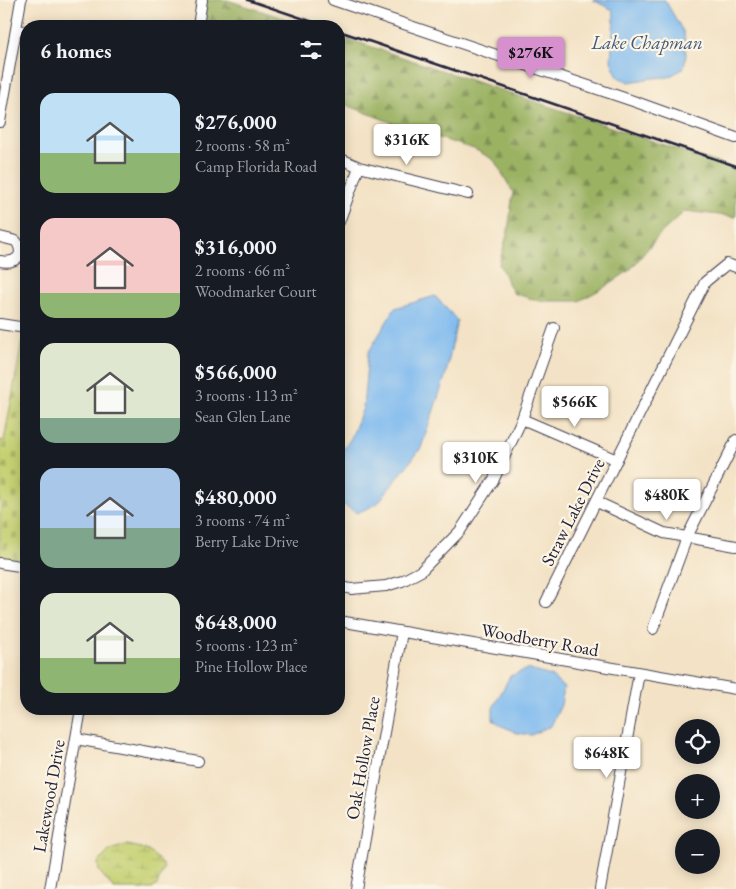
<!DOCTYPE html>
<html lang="en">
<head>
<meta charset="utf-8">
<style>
	body { margin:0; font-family:"EB Garamond",serif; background:#20242c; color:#f1f3f6; height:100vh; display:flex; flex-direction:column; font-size:19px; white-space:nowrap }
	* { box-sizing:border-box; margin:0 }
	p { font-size:16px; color:#9ea1a6 }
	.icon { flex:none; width:28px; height:28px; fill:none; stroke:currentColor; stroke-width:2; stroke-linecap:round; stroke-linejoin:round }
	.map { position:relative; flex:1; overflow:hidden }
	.drawer { position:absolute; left:20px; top:20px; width:325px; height:695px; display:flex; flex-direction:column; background:#171b24; border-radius:20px; box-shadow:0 2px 12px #0003 }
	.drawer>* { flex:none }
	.controls { position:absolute; left:675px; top:719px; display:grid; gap:10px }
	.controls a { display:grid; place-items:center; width:45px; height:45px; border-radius:50%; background:#171b24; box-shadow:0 2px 12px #0003; font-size:25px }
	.price { position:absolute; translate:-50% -42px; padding:0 11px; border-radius:5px; background:#fff; color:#222; font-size:16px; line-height:32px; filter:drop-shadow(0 1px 2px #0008) }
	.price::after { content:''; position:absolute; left:50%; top:30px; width:15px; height:11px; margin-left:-8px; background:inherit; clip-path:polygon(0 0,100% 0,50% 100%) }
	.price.on { background:#d690ce; color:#111 }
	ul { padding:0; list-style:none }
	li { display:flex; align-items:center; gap:15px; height:125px; padding:0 20px }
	li span { display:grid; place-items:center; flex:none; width:140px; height:100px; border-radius:15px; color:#555 }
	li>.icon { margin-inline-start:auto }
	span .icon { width:60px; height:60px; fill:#fffc; stroke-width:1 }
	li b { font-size:21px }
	h2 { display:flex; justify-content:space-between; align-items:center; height:60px; padding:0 20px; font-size:21px }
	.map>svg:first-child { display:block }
</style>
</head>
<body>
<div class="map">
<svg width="736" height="889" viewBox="0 0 736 889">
	<defs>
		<pattern id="forest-firs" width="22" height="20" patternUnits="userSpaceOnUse" patternTransform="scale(1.25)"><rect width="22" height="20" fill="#9bb263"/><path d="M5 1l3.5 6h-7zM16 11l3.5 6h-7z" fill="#7e9053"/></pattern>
		<pattern id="wetland-marsh" width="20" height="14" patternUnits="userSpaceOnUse" patternTransform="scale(1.25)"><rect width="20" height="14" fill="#c4d071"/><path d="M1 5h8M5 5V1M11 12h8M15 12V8" fill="none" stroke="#a8b263"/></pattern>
		<pattern id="cemetery-stones" width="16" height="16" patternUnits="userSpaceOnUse" patternTransform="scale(1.25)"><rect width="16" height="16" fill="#c4d071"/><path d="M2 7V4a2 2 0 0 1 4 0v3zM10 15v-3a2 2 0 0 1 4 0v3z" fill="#a8b263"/></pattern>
	</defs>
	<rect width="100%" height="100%" fill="#fcf5e5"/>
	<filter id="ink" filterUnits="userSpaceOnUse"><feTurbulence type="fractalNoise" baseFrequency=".02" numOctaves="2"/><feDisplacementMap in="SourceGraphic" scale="10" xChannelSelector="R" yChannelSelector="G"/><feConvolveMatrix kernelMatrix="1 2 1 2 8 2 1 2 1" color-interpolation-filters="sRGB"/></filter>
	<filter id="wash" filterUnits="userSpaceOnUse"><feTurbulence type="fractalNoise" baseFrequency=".0096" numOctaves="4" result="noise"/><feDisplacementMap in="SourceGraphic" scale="20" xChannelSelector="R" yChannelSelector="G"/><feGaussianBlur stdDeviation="1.12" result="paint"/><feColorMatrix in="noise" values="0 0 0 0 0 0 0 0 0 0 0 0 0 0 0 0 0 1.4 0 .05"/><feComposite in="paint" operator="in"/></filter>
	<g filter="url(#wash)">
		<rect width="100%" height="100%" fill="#f3e2c5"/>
		<path fill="url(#forest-firs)" stroke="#5e6a4f" d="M206 0H227L308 26H202Z
			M339 36 736 169V217L685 211 660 234 630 270 603 288 579 301H539L513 293 499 264 508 231 513 192 494 160 474 149 432 136 431 138 339 102Z"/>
		<path fill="url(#wetland-marsh)" stroke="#737956" d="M126 845C146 848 152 851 164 867L157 885 152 889H114L99 871 98 863 110 850Z"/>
		<path fill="url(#cemetery-stones)" stroke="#737956" d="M24 331 26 332V562L0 558V440L4 441Z"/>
		<path fill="#7db9ef" stroke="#506e95" d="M593 0H665L684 33 686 55 684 68 669 77 653 78 629 82 618 77 611 61 614 17 613 10Z
			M435 296 457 320 446 374 421 448 377 504 357 513 339 502V456L351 438 363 408 368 353 395 308Z
			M527 669 551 676 564 688 561 705 551 726 531 735 517 733 500 725 493 719V708L510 676Z"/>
	</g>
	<g filter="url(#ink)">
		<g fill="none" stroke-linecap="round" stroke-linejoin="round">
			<g stroke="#413f50" stroke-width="12">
				<path id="minor" d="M333 0 636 102 736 138
					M198 26 202 0
					M16 30 26 31
					M0 122 21 0
					M339 158 359 167 468 194
					M339 222 359 167
					M0 237 16 241C26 256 15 264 0 261
					M0 324 26 328
					M522 419 617 460
					M597 502 664 533 736 546
					M0 563 26 567
					M339 586 351 589 386 586 402 581 421 571 460 531 494 479 522 419 554 328
					M546 602 705 282 727 264 736 267
					M339 621 736 689
					M653 629 687 537 736 440
					M76 739 198 761
					M50 889 81 709
					M356 889 402 632
					M600 889 639 673"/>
			</g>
			<use href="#minor" stroke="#fff" stroke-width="10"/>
			<path stroke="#22223b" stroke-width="2.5" d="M248 0 325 26
				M339 31 736 166"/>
		</g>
	</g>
	<g text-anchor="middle" stroke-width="4.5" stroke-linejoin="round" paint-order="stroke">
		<g font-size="18" fill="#22223b" stroke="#fcf5e5">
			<text transform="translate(573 512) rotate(-63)" y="6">Straw Lake Drive</text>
			<text transform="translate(540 640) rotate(10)" y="6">Woodberry Road</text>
			<text transform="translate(363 758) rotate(-80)" y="6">Oak Hollow Place</text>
			<text transform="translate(49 796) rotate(-80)" y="6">Lakewood Drive</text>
		</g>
		<g font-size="19" font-style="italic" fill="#42577a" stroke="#fcf5e5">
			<text x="647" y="49">Lake Chapman</text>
		</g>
	</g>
</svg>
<div class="controls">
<a><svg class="icon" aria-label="locate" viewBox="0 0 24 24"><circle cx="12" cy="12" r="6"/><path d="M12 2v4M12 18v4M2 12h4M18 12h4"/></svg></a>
<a>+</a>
<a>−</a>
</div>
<b class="price on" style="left:531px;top:79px">$276K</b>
<b class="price" style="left:407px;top:166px">$316K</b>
<b class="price" style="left:575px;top:428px">$566K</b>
<b class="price" style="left:476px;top:484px">$310K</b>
<b class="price" style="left:667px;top:521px">$480K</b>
<b class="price" style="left:607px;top:779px">$648K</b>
<section class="drawer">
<h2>6 homes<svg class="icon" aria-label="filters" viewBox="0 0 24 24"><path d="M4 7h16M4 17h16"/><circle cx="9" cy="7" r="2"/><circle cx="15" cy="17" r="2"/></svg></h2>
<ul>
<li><span style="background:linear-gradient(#bfe0f5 60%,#8fb573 0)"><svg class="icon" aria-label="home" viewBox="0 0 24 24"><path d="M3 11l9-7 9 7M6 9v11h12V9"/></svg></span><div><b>$276,000</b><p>2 rooms · 58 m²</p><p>Camp Florida Road</p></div></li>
<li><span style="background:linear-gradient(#f6c9c9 75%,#8fb573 0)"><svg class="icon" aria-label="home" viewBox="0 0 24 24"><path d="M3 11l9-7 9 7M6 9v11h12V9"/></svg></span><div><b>$316,000</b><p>2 rooms · 66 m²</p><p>Woodmarker Court</p></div></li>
<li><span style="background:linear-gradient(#dfe7d0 75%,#7fa58c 0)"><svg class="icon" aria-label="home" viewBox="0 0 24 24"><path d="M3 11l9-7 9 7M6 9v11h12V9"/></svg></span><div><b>$566,000</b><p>3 rooms · 113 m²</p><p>Sean Glen Lane</p></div></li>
<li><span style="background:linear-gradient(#a9c7e8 60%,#7fa58c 0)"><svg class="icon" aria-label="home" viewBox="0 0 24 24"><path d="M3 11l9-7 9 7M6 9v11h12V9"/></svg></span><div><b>$480,000</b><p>3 rooms · 74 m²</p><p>Berry Lake Drive</p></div></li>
<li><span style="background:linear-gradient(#dfe7d0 65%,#8fb573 0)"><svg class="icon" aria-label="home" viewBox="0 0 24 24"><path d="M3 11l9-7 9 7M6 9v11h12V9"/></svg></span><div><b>$648,000</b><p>5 rooms · 123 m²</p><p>Pine Hollow Place</p></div></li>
</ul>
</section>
</div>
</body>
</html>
